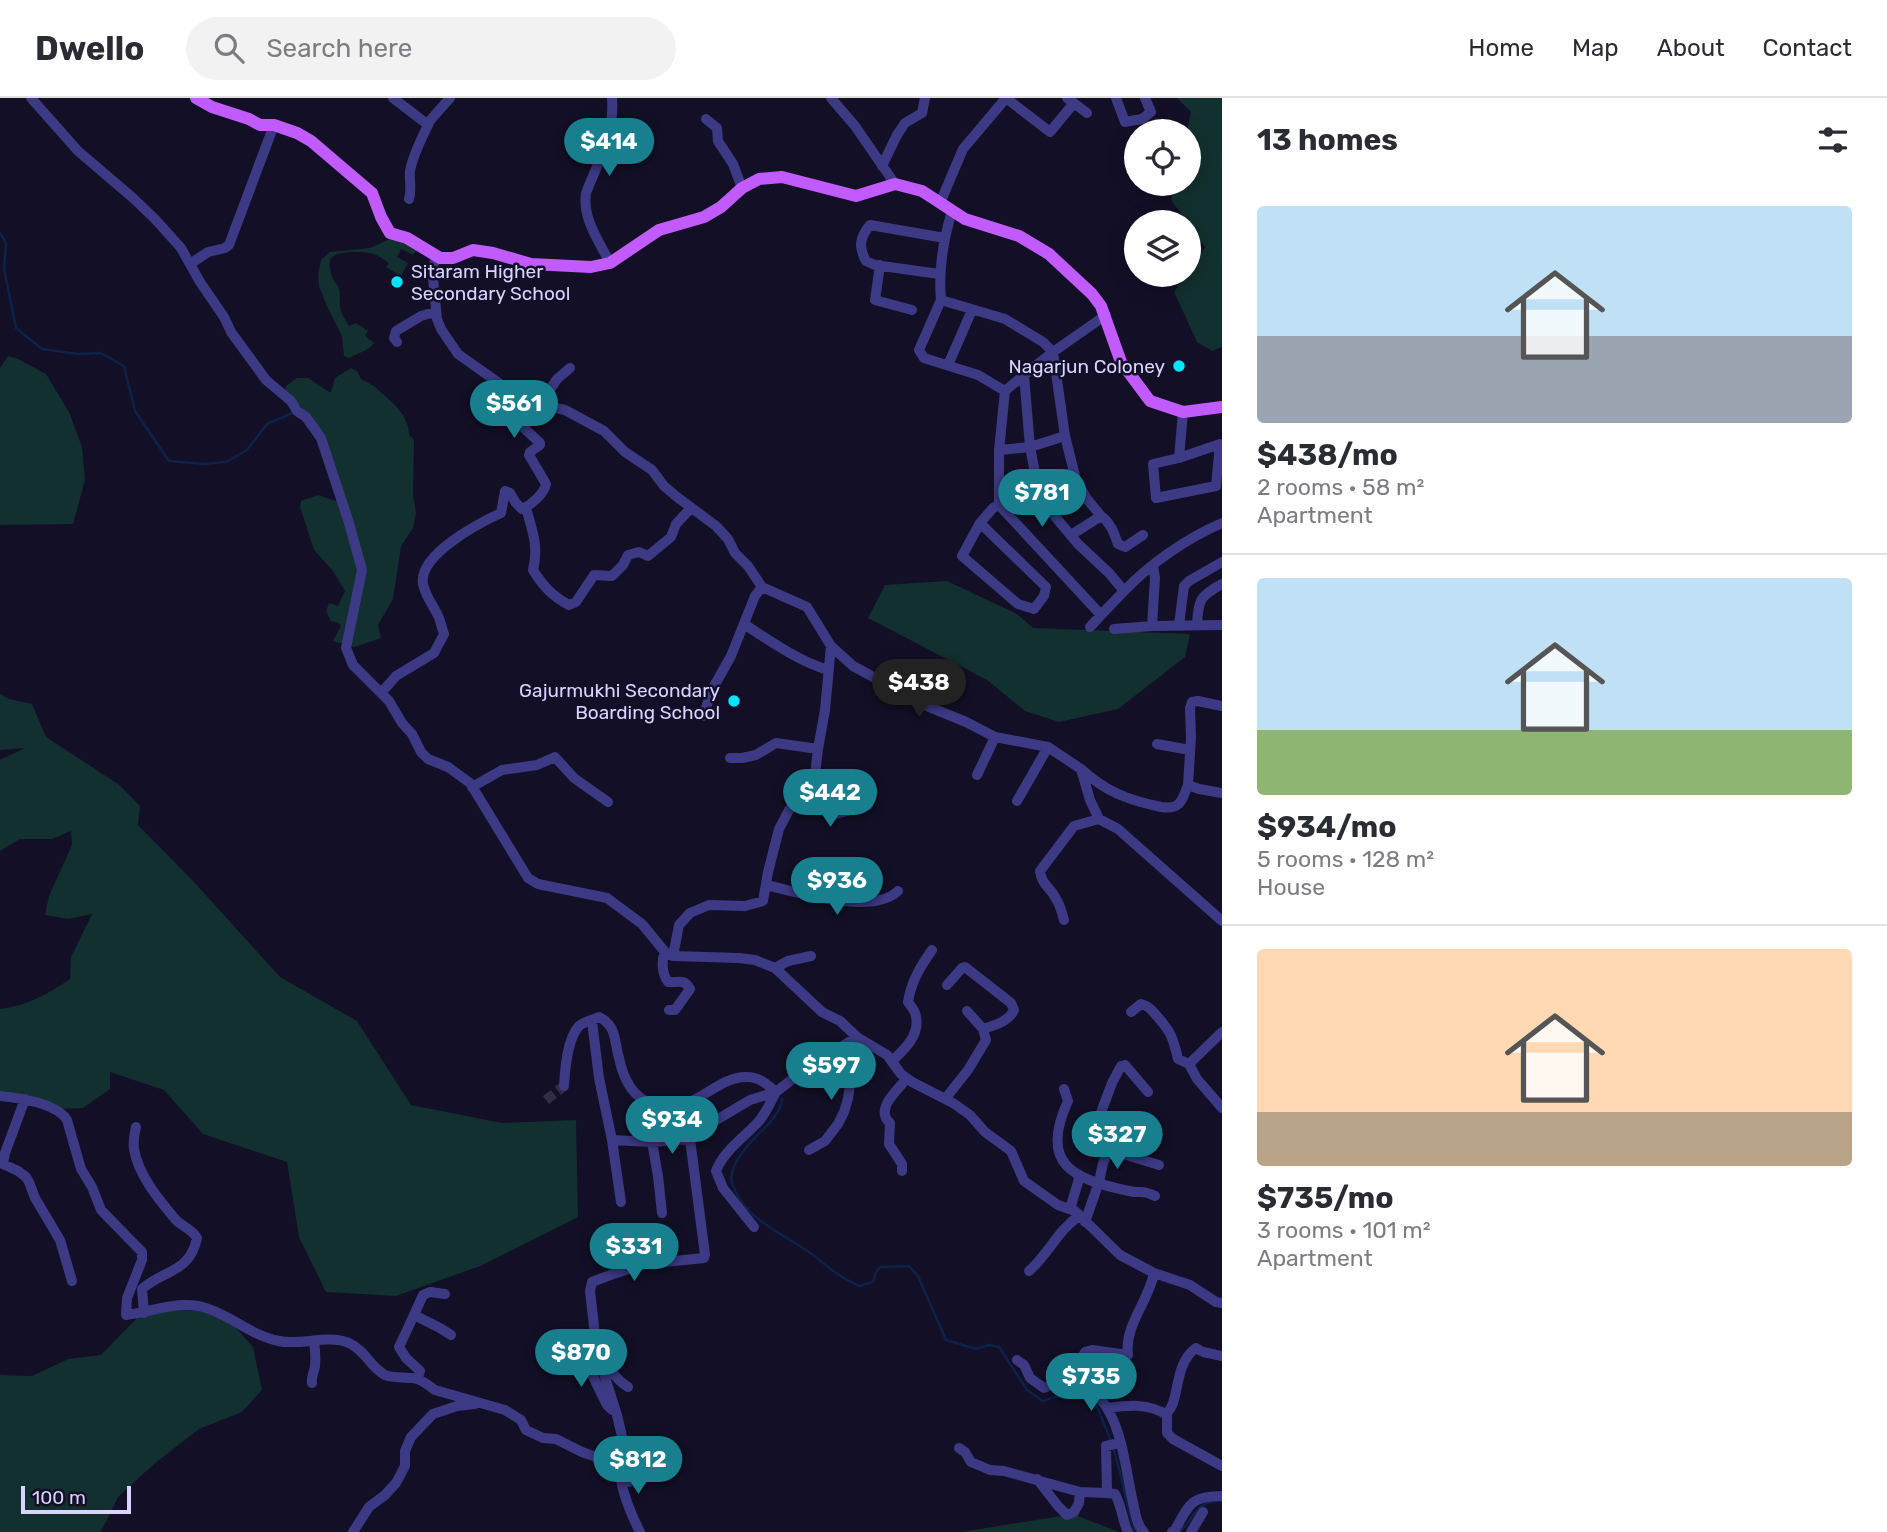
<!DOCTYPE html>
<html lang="en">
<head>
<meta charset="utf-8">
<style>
	body { margin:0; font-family:Rubik,sans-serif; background:#f2f2f3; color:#2b2b33; height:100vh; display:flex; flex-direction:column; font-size:26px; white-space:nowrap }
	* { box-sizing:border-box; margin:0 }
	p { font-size:23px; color:#7c7c81 }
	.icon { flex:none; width:38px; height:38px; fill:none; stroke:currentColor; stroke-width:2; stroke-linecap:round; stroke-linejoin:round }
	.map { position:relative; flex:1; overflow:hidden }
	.drawer { display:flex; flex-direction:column; background:#fff; width:665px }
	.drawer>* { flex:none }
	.fabs { position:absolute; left:1124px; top:21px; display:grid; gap:14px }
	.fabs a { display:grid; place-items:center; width:77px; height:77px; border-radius:50%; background:#fff; box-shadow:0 4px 18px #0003; font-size:35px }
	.scale { position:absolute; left:21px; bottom:18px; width:110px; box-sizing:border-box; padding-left:7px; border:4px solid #d9d4ff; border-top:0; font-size:19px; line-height:24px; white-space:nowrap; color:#d9d4ff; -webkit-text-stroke:5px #130f26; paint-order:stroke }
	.price { position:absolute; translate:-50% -60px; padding:0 16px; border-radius:24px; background:#187f8f; color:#fff; font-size:23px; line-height:46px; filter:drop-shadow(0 2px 4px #0008) }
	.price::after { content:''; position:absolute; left:50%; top:42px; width:21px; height:16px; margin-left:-10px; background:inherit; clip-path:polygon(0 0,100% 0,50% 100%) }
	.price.selected { background:#222; color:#fff }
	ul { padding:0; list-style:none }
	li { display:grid; align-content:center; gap:14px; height:371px; padding:0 35px }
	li+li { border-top:2px solid #e1e1e2 }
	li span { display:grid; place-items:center; height:217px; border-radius:7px; color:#555 }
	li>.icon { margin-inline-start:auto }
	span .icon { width:126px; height:126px; fill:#fffc; stroke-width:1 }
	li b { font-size:30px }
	h2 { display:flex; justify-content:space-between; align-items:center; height:84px; padding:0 35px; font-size:30px }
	header { display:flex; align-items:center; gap:42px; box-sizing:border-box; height:98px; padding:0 35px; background:#fff; border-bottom:2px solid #e1e1e2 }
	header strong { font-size:33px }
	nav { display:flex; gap:38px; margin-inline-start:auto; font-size:24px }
	.search { width:490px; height:63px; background:#f2f2f3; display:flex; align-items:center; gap:18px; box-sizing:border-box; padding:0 24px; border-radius:38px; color:#7c7c81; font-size:26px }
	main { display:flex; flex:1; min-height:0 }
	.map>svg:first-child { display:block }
</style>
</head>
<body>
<header>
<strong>Dwello</strong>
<div class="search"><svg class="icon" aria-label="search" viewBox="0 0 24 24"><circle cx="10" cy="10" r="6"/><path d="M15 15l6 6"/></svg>Search here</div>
<nav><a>Home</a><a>Map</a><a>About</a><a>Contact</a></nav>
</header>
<main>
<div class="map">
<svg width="1222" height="1434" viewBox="0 0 1222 1434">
	<rect width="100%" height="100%" fill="#130f26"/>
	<path fill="#12302f" d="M1177 0H1222V249L1212 253 1197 244 1174 194 1186 177H1188V173L1205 149 1171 102 1175 86H1188L1187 33 1191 14Z
		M390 141 396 142 417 151 413 157 401 151 397 159 408 165 401 178 386 169 389 165C374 154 370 154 352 154 331 155 325 160 333 181 335 185 338 187 339 191 341 196 339 202 340 208 340 215 346 222 349 228L356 225 368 233 365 238 374 245C368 253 358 255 349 260L344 258 342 238 326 206 319 188 318 176 321 162 330 154 370 150Z
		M8 258 18 261 46 276 69 314 82 349 85 382 73 426 0 427V270Z
		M351 270 357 273 361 281 374 288 395 307 403 317 408 328 409 336 414 342 413 397 416 415 413 430 401 448 393 501 378 527 381 540 355 549 333 543 341 528 339 525 331 523 326 513 329 505 338 508 345 493 333 473 314 452 300 409 301 403 318 397 336 403 350 421 303 311 285 293 286 288 297 280H308L329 294H331L335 280Z
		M947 483 1017 516 1033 530 1190 536 1185 559 1118 611 1059 624 1025 613 987 582 868 520 885 487Z
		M0 596 9 601 32 606 46 639 118 686 140 708 138 727 194 784 280 879 357 923 411 1007 502 1025 576 1022 578 1119 480 1168 396 1198 326 1194 299 1139 287 1064 203 1036 164 992 110 974V991L83 1010 59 1011 0 996V911C29 907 46 897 70 881L71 859 92 816 68 821 45 817 49 798 72 747 71 733 52 741H20L0 753V662L25 650 0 652Z
		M163 1211 213 1214 235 1229 253 1249 262 1292 242 1314 199 1331 154 1366 118 1399 101 1434H0V1277L32 1278 68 1261 101 1257 137 1220Z
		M1067 1417H1075L1119 1434H961Z"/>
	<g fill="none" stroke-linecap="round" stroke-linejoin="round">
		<path stroke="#0c2248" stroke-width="2.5" d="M0 135 6 145 4 171 16 230 42 251 78 256 101 255 124 268 135 313 169 363 204 366 226 364 247 352 267 326 295 314
			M782 1001C781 1019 759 1034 748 1047 740 1057 728 1073 732 1085 743 1121 783 1135 810 1155 819 1161 827 1169 836 1175 843 1180 851 1184 859 1188L873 1184 876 1174 880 1169 909 1168 918 1178 946 1242 976 1251 989 1247 999 1249 1027 1292 1043 1303C1068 1294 1073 1294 1096 1306L1111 1343
			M1113 1349C1122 1377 1126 1406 1135 1434
			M1180 1434C1195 1419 1196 1402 1222 1403"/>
		<path stroke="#312d47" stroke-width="10" stroke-dasharray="10 5" stroke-linecap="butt" d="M546 1002 564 988"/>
		<path stroke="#3d3a85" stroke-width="10" d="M31 0 78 53 133 100 155 121 181 150 200 184 224 219 231 234 266 282 291 303 297 313 306 319 321 340 349 425 362 472 346 550 353 567 389 603 402 625 412 636 421 654 428 661 448 669 470 685 528 780 538 786 607 800 642 826 665 854 673 858 739 860 755 862 775 870 822 914 840 923 857 939 887 957 901 976 912 984 953 1005 970 1017 985 1034 1011 1053 1024 1083 1058 1107 1075 1113 1120 1157 1154 1175 1190 1187 1216 1204 1222 1205
			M393 0 427 26 450 0
			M831 0 855 28 895 86
			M1067 0 1087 15
			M1116 0 1125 24 1142 21 1151 14 1145 0
			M706 21 717 30 718 43 733 66 742 90
			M882 68 897 37 905 25 922 15 925 0
			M409 101C412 91 409 82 410 73 413 56 422 40 429 25
			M940 105 963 51 1006 0 1050 34 1074 5
			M952 113C943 143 938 171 941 202L1005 221 1043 244 1053 254 1065 338
			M437 159 432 170 437 221 441 231 458 256 510 293 534 305 565 312 604 333 625 354 652 372 664 388 677 399 716 428 728 441 735 455 748 468 762 489 807 509 831 548 853 568 927 608 966 624 995 639 1048 649 1081 671
			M610 165C599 143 582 120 586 95 598 64 615 35 612 0
			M190 166 208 154 225 150 229 147 274 27
			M880 167 875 202 912 212
			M939 176 875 167 866 163C858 149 860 139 870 127L945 140
			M941 202 919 252 924 260 978 277 1005 293
			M397 244 394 240 396 233 421 218 435 214
			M948 267 972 212
			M1024 277 1053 254 1106 217
			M999 352 1005 293 1024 277 1030 349 1065 338 1076 382 1087 401 1101 418 1071 437
			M1179 360 1220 346 1216 388 1156 400 1153 366 1179 360 1183 314
			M526 410C532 432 539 448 533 472 543 488 552 498 569 507L576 504 594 477 612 478 623 467 628 457 639 454 648 458 671 439 676 426 691 410
			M1101 418C1111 425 1114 435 1118 446L1125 449 1143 437
			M980 425 962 458 1018 506 1034 511 1044 498 1046 489 980 425 993 410 999 407
			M1101 517 1124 493
			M744 526C770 543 798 563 828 572
			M1179 527 1184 488 1189 483 1222 464
			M1197 527C1198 502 1200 498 1222 486
			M1152 528 1155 480 1153 468
			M1090 529 1101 517 999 407V352L1030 349 1038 390 1052 415 1078 446 1109 475 1124 493C1151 465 1187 440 1222 425
			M1114 531 1152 528 1222 527
			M382 594 396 578 434 555 444 536C442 531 441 525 439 520 434 508 426 500 423 486 418 457 479 425 501 415L505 393 510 395 516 405 522 411C531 407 544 396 546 386L529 357 530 354 540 347V345L525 331 524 324 540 307 557 281 570 270
			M703 618 713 590 731 558 755 498 762 489
			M1157 646 1190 652
			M730 660H742L756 657 776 645 818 651
			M977 677 995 639
			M1188 687 1191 640 1190 610 1192 604 1198 603 1222 608
			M472 689 502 672 537 667 555 659 574 680 608 704
			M808 692 830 715 836 716 868 707
			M1222 695 1199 691 1188 687C1182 702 1181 712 1161 709 1128 702 1106 694 1081 671L1090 702 1099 721 1118 731 1222 823
			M1017 703 1048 649
			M766 787C798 794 872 818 898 793
			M1064 822C1062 814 1059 805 1055 799 1049 788 1042 787 1040 773L1074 728 1099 721
			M665 854C661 863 662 876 668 884 678 885 684 880 690 891L675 912H669
			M673 858 679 827 690 815 709 807 745 808 763 803 768 774 779 731 789 712 814 685 818 651 825 612 831 548
			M775 870 788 863 811 858
			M947 887 962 870 965 869 1011 905 1014 912C1008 924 995 927 983 931
			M1131 914 1141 906C1148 908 1150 910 1155 916 1170 932 1173 939 1178 961L1189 966
			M592 923 599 980 612 1042 652 1044 690 1041
			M1222 934 1189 966 1197 981 1222 1010
			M892 963C904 952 920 937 916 919 916 914 911 908 908 904 911 884 920 869 932 852
			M564 988C565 971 567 941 579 928 585 923 593 922 599 919 617 928 614 943 619 960 623 979 631 999 652 1006 693 1020 715 977 748 979 759 979 768 987 776 994 771 1003 766 1015 759 1023 745 1039 724 1052 716 1073L723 1090 754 1129
			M1064 991 1068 1003C1039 1066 1072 1081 1129 1093 1142 1096 1141 1091 1155 1098
			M0 998C19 1000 57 1005 67 1022L81 1071 92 1089 101 1112 142 1154V1162L127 1200 126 1217C152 1214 180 1201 206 1210 232 1218 252 1238 279 1243 301 1248 327 1236 349 1245 366 1253 370 1269 385 1277 394 1281 407 1278 417 1281 424 1283 429 1288 435 1292L505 1312 521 1322 526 1332 543 1340 556 1341 582 1354 607 1363 620 1375C622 1395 631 1416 640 1434
			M25 1001 5 1055 3 1066 18 1073 26 1079 29 1084 35 1100 60 1142 72 1183
			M945 1001 968 972 986 942 983 931 967 913
			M136 1029C134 1037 133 1044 134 1051 138 1077 160 1103 176 1122 183 1129 192 1131 197 1140 190 1175 163 1172 142 1191L144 1215
			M612 1042 621 1104
			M652 1044 658 1078 662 1115
			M809 1052 825 1043 838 1026 844 1014 848 1000 850 987 832 955
			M1110 1052 1159 1067
			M902 1073V1066L889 1046 890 1025C874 1011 898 992 907 980
			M1070 1111 1079 1081 1077 1076
			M1085 1124 1099 1084 1103 1065 1110 1052V1042L1101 1037 1097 1025 1112 985 1121 968 1125 967 1148 994
			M1029 1173C1048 1157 1057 1133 1079 1118
			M414 1217 423 1197 430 1194 445 1196
			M596 1240C612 1260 604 1274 628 1289
			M576 1244 607 1307 612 1312
			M1017 1262 1024 1267 1030 1280 1044 1290 1073 1277 1085 1254 1092 1252 1128 1257C1124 1227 1149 1203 1154 1175
			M419 1276 420 1273 406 1260 399 1249 414 1217 440 1230 451 1237
			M1066 1281C1074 1285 1084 1287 1091 1292 1123 1316 1125 1373 1134 1409 1136 1418 1137 1428 1144 1434
			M312 1285C311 1278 314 1275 315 1268 316 1259 315 1251 314 1243
			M1107 1310C1128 1307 1148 1305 1167 1317V1335L1173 1341 1222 1368
			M1165 1316C1181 1307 1172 1267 1196 1250L1203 1254 1222 1258
			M959 1350 965 1354 971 1364 990 1372 1004 1373 1080 1394 1107 1395 1106 1348 1120 1345
			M1037 1381 1058 1408 1067 1417 1074 1414 1079 1405 1080 1394
			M621 1382 629 1384 630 1373 617 1317 597 1254 590 1193 592 1184 613 1176 645 1166 704 1160 705 1157 690 1041 708 1027 750 1002 776 994 804 972 857 939
			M1107 1395 1115 1396C1122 1408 1122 1422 1128 1434
			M353 1434 369 1409 385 1397 396 1385 405 1368V1353L411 1339 433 1316 457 1308 475 1306
			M1172 1434 1175 1432C1189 1407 1190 1398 1222 1398
			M1191 1434 1203 1414"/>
		<path stroke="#c25bff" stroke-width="12" d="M196 0 212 9 249 21 260 27H274L297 35 311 43 372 95 381 119 390 135 407 140 440 160H453L473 152 493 155 531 166 591 169 610 165 659 132 704 119 721 109 742 90 759 81 782 79 856 98 895 86 922 93 965 121 1019 138 1049 156 1092 196 1101 208 1121 264 1150 303 1183 314 1222 309"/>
	</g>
	<g fill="#00e5ff" stroke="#130f26" stroke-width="2.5">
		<circle cx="397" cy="184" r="7"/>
		<circle cx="1179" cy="268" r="7"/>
		<circle cx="734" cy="603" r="7"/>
	</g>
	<g text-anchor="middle" stroke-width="5" stroke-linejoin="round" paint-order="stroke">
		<g font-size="19" fill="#d9d4ff" stroke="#130f26" text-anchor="end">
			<text x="411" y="180" text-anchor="start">Sitaram Higher<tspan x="411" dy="22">Secondary School</tspan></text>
			<text x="1165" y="275">Nagarjun Coloney</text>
			<text x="720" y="599">Gajurmukhi Secondary<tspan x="720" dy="22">Boarding School</tspan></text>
		</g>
	</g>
</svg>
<div class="fabs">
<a><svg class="icon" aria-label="locate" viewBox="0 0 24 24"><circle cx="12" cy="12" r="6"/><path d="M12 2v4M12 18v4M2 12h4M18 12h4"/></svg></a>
<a><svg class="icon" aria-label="layers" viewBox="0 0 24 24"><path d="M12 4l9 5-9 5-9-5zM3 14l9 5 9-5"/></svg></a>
</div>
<div class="scale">100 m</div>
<b class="price" style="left:609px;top:80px">$414</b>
<b class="price" style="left:514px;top:342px">$561</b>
<b class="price" style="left:1042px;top:431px">$781</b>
<b class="price selected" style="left:919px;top:621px">$438</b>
<b class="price" style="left:830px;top:731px">$442</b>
<b class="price" style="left:837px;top:819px">$936</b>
<b class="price" style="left:831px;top:1004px">$597</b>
<b class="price" style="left:672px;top:1058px">$934</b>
<b class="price" style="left:1117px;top:1073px">$327</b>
<b class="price" style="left:634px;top:1185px">$331</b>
<b class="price" style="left:581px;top:1291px">$870</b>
<b class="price" style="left:1091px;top:1315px">$735</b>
<b class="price" style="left:638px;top:1398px">$812</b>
</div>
<section class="drawer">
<h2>13 homes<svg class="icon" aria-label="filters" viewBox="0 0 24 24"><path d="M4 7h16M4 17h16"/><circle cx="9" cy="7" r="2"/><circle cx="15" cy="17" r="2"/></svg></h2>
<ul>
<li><span style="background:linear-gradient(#bfe0f5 60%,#9aa5b1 0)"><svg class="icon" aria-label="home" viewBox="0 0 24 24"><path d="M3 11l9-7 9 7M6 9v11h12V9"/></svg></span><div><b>$438/mo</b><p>2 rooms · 58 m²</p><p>Apartment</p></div></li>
<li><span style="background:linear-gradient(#bfe0f5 70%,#8fb573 0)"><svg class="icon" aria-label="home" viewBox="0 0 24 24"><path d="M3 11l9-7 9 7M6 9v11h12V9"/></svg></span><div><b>$934/mo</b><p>5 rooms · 128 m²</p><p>House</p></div></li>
<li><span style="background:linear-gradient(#ffd9b3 75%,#b9a48a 0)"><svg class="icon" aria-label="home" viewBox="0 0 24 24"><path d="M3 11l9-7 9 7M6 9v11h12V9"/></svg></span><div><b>$735/mo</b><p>3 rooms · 101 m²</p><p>Apartment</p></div></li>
</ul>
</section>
</main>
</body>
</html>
